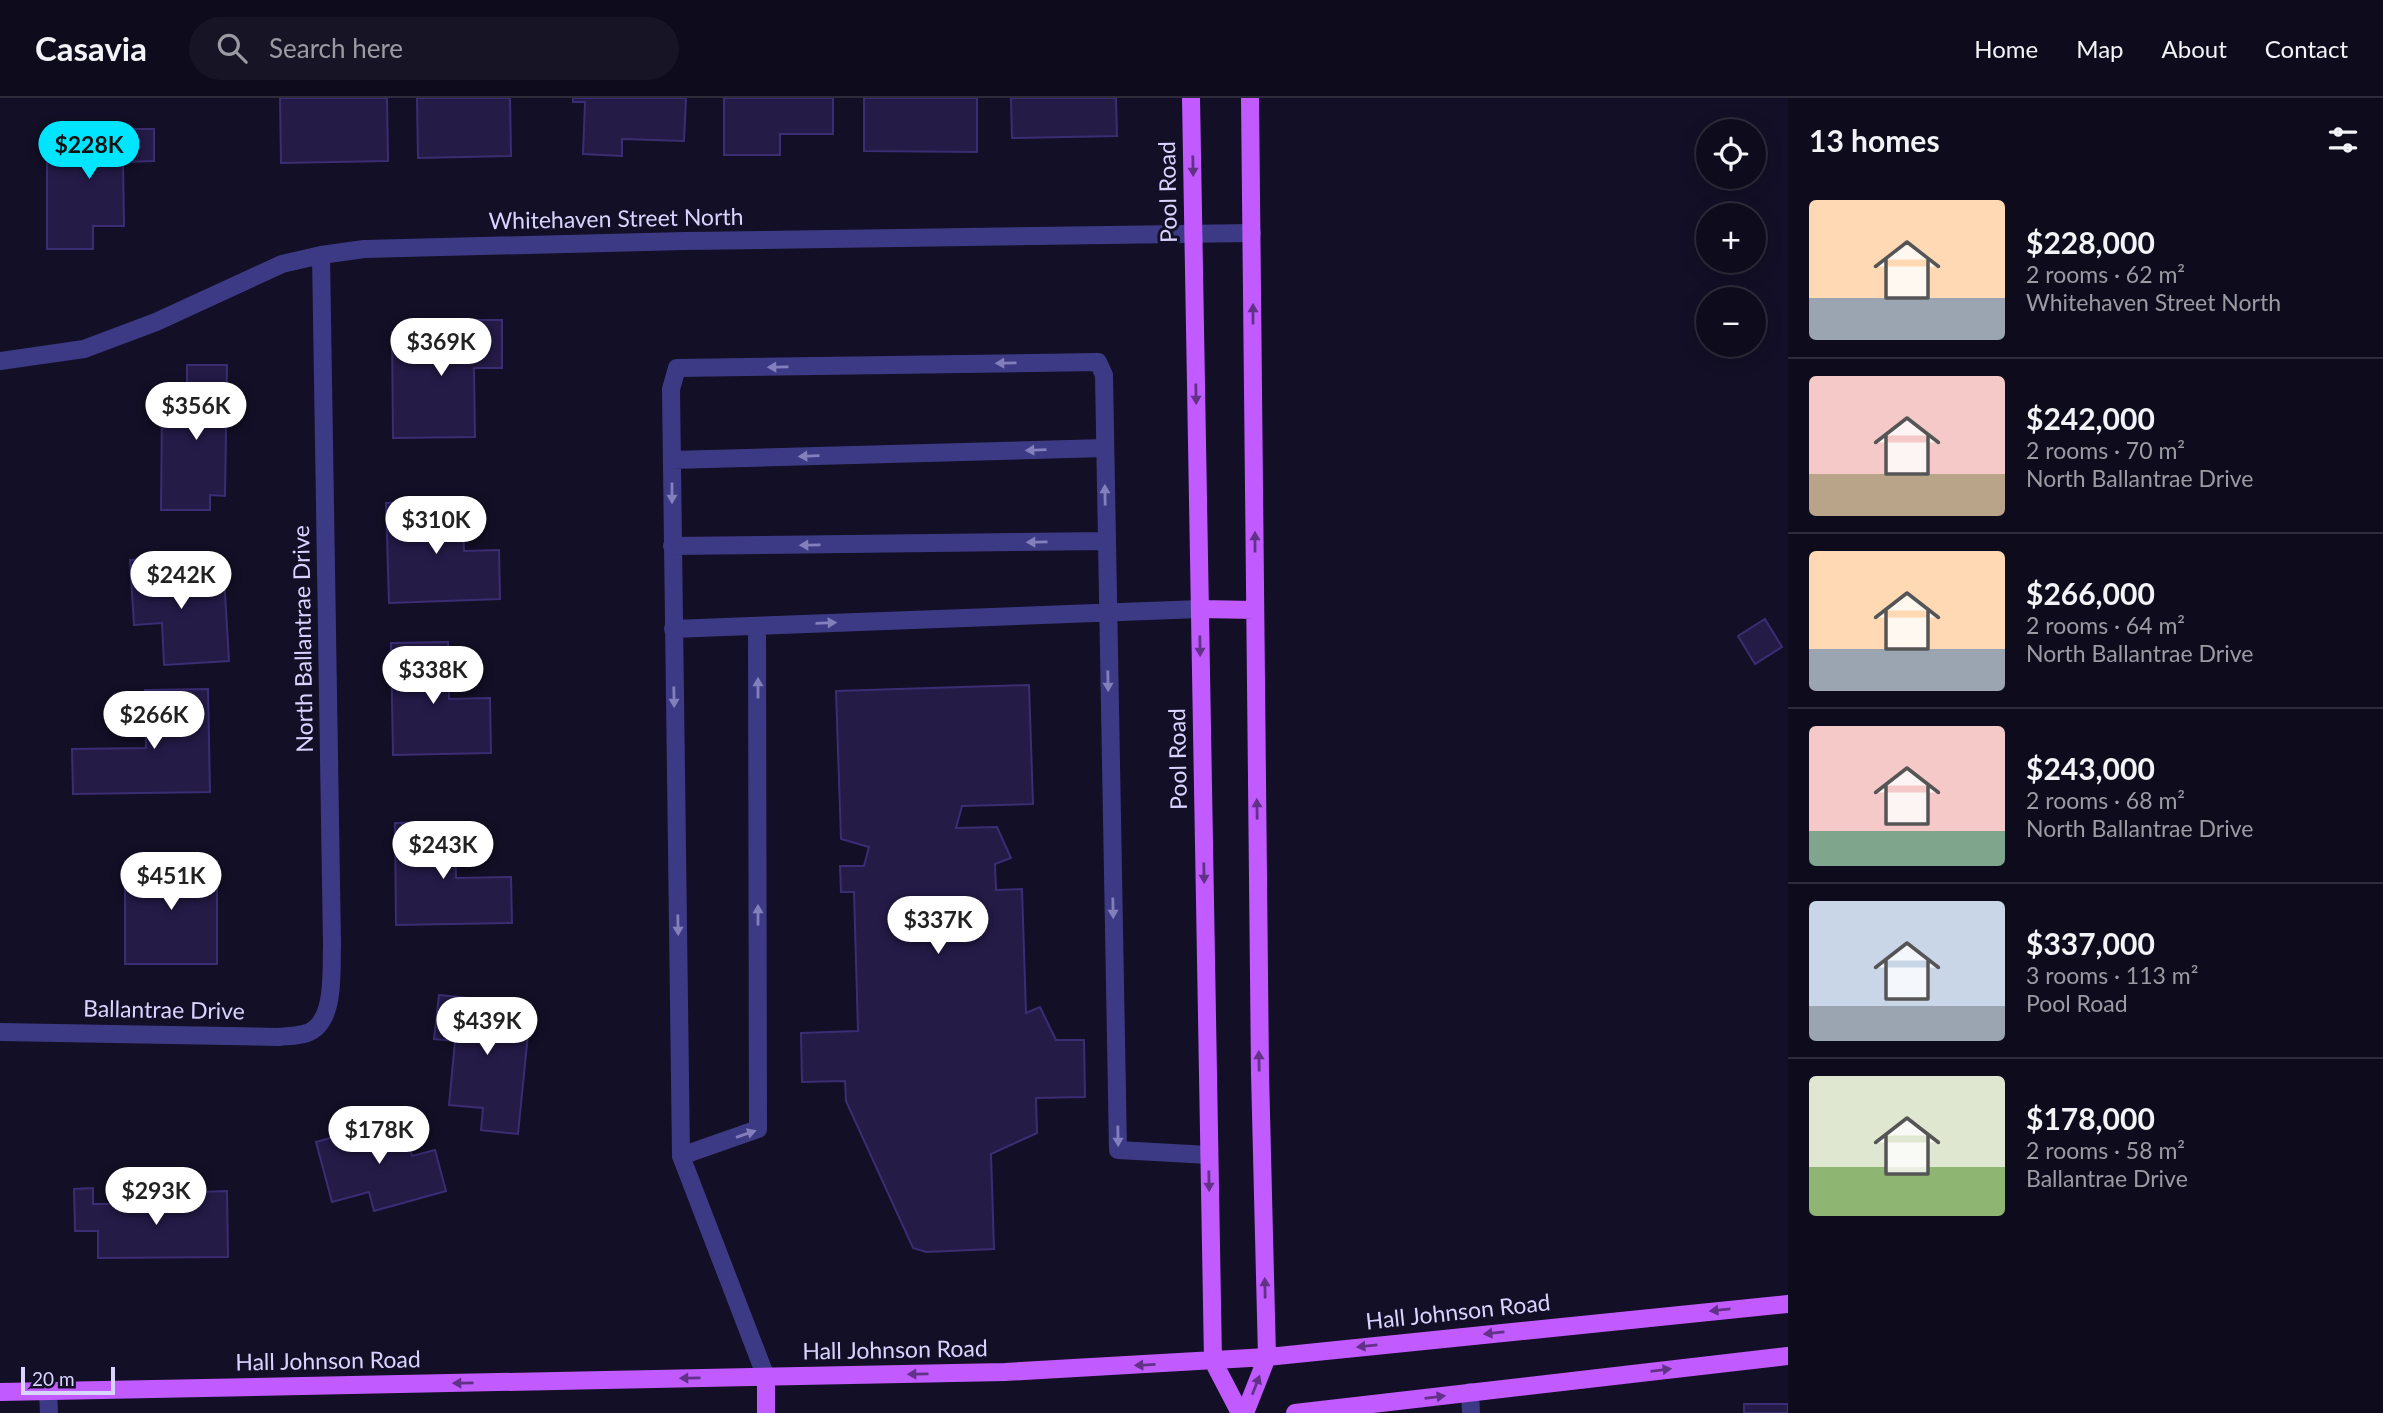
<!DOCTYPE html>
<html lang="en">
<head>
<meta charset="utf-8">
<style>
	body { margin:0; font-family:Lato,sans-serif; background:#171425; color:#f1f3f6; height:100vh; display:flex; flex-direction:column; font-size:26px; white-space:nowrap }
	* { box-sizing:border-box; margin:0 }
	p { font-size:23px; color:#9b9ba3 }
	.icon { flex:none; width:38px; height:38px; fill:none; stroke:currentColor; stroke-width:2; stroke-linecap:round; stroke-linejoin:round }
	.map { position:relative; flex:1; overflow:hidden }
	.sheet { display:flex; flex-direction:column; background:#0e0b1c; width:595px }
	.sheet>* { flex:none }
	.tools { position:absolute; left:1696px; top:21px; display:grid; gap:14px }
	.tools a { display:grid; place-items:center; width:70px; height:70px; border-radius:50%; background:#0e0b1c; box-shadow:0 4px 18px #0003,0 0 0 2px #2e2b3b; font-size:35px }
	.scale { position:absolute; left:21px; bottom:18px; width:94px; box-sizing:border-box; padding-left:7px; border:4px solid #d9d4ff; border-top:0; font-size:19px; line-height:24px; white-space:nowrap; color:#d9d4ff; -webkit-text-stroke:5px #130f26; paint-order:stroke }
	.price { position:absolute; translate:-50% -60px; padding:0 16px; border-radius:24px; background:#fff; color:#222; font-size:23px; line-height:46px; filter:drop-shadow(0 2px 4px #0008) }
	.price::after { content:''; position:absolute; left:50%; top:42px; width:21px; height:16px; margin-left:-10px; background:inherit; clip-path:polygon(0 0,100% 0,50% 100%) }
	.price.selected { background:#00e5ff; color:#111 }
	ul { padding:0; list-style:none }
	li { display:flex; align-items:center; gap:21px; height:175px; padding:0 21px }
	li+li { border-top:2px solid #2e2b3b }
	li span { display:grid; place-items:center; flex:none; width:196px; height:140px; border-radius:7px; color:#555 }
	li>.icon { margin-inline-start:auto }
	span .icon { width:84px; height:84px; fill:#fffc; stroke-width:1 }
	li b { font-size:30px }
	h2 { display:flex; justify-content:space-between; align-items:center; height:84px; padding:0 21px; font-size:30px }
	header { display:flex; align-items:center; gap:42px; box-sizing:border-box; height:98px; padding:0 35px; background:#0e0b1c; border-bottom:2px solid #2e2b3b }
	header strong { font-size:33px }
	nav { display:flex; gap:38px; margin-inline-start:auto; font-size:24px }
	.search { width:490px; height:63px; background:#171425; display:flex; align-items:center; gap:18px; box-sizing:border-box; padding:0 24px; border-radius:38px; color:#9b9ba3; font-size:26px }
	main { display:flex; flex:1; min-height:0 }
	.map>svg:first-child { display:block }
</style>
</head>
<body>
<header>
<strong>Casavia</strong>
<div class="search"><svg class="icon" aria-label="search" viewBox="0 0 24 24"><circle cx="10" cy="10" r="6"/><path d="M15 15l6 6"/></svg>Search here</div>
<nav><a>Home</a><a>Map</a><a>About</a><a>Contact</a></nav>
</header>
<main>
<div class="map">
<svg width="1788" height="1315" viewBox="0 0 1788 1315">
	<rect width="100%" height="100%" fill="#130f26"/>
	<path fill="#241b47" stroke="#3b2d73" stroke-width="2" d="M280 0H387L388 63 281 65Z
		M417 0H510L511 58 418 60Z
		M573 0H686L684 43 622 41V58L583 56 585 4H573Z
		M724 0H833V36H780V57H724Z
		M864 0H977V54L864 53Z
		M1011 0H1116L1117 38 1012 40Z
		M47 31H154V63L123 64 124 128H93V151H47Z
		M459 222H502V270H474L475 339 393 340 392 234H459Z
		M187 267H227L225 398 210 397V412H161L162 311H187Z
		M462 403 464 453 499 452 500 501 389 505 386 405Z
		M176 459 177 480 224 478 229 563 164 567 162 525 134 527 130 462Z
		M1765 521 1782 549 1755 566 1738 538Z
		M448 544 449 601 490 600 491 655 393 657 391 545Z
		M1029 587 1033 706 962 708 956 730 997 729 1011 760 995 766 996 792 1022 791 1026 915 1040 909 1056 942H1084L1085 999 1036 1000 1037 1035 991 1056 994 1151 926 1154 913 1150 846 1003 845 983 802 984 801 935 858 933 854 794H841L840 768H864L869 749 841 741 836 593Z
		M208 591 210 694 73 696 72 651 146 650 145 592Z
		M455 724 456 780 511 779 512 825 396 827 395 725Z
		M125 763H217V866H125Z
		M439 897 531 906 518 1036 481 1032 483 1010 449 1007 455 943 434 941Z
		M402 1020 412 1058 435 1052 446 1093 374 1113 369 1094 332 1104 316 1044Z
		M93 1090V1106H200V1094L227 1093 228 1159 98 1160V1133H75L74 1091Z
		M1744 1306H1788V1315H1744Z"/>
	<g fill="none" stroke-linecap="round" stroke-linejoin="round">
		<path stroke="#3d3a85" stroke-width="18" d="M0 263 84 251 156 224 282 166 321 157 364 151 685 143 1252 135
			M672 362 1104 350
			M672 448 1106 443
			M673 531 1200 511
			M0 934 279 939C287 938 299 938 307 935 336 925 331 872 332 847L321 157
			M681 1058 758 1031 757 528
			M766 1279 681 1058 671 291 677 270 1098 264 1104 277 1118 1052 1209 1057
			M48 1294 49 1315
			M1470 1294 1471 1315"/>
		<path stroke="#c25bff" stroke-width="18" d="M1191 0 1213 1263 1240 1315
			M1200 511 1255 512
			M766 1279V1315
			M0 1294 1005 1274 1267 1259 1788 1206
			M1245 1315 1267 1259 1260 975 1250 0
			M1295 1315 1788 1258"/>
	</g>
	<defs><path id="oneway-solid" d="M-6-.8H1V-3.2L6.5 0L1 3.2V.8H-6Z" transform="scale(1.75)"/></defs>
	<g fill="#623188">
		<use href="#oneway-solid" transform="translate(1193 68) rotate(89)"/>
		<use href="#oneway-solid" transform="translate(1253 216) rotate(-90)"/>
		<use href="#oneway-solid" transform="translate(1196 296) rotate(89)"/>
		<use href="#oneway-solid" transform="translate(1255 444) rotate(-90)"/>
		<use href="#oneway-solid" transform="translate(1200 548) rotate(89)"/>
		<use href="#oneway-solid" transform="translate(1257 711) rotate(-91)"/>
		<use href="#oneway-solid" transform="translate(1204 775) rotate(89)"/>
		<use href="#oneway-solid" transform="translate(1259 963) rotate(-91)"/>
		<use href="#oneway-solid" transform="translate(1209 1083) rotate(89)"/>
		<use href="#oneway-solid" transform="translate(1265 1190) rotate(-91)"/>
		<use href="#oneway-solid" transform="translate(1720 1212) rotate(174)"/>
		<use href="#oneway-solid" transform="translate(1494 1235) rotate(174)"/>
		<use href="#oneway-solid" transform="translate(1367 1248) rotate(174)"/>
		<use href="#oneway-solid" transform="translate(1145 1267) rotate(177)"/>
		<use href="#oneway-solid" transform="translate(1661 1272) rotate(-7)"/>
		<use href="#oneway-solid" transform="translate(918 1276) rotate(179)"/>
		<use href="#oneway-solid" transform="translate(690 1280) rotate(179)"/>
		<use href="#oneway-solid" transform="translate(463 1285) rotate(179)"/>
		<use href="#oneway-solid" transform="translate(1256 1287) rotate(-69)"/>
		<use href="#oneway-solid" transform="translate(1435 1299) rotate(-7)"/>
	</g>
	<g fill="#837fbc">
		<use href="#oneway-solid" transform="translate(1006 265) rotate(179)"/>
		<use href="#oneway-solid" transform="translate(778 269) rotate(179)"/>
		<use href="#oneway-solid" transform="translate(1036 352) rotate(178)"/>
		<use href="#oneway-solid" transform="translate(809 358) rotate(178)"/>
		<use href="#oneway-solid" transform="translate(672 395) rotate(90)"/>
		<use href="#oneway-solid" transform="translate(1105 397) rotate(-91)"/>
		<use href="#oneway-solid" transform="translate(1037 444) rotate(179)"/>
		<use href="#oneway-solid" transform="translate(810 447) rotate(179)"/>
		<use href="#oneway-solid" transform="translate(826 525) rotate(-2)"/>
		<use href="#oneway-solid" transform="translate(1108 583) rotate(89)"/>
		<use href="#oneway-solid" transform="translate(758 590) rotate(-90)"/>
		<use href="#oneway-solid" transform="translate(674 599) rotate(89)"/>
		<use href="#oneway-solid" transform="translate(1113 810) rotate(89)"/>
		<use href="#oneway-solid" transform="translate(758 817) rotate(-90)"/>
		<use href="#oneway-solid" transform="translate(678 827) rotate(89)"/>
		<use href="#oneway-solid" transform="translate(746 1036) rotate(-19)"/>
		<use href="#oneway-solid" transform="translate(1118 1038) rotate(89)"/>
	</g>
	<g text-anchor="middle" stroke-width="6" stroke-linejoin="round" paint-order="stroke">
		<g font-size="23" fill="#d9d4ff" stroke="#130f26">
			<text transform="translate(1168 94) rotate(-91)" y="8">Pool Road</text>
			<text transform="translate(616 121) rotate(-1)" y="8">Whitehaven Street North</text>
			<text transform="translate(303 541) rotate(-91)" y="8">North Ballantrae Drive</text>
			<text transform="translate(1178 661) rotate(-91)" y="8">Pool Road</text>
			<text transform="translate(164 912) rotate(1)" y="8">Ballantrae Drive</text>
			<text transform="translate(1458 1214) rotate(-6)" y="8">Hall Johnson Road</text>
			<text transform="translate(895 1252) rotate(-1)" y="8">Hall Johnson Road</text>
			<text transform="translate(328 1263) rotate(-1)" y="8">Hall Johnson Road</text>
		</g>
	</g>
</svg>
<div class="tools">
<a><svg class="icon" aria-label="locate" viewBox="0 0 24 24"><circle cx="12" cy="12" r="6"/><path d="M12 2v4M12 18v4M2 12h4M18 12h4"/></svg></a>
<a>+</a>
<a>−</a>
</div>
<div class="scale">20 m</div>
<b class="price selected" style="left:89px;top:83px">$228K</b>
<b class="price" style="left:441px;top:280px">$369K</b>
<b class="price" style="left:196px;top:344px">$356K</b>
<b class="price" style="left:436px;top:458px">$310K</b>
<b class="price" style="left:181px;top:513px">$242K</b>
<b class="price" style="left:433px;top:608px">$338K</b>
<b class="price" style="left:154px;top:653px">$266K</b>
<b class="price" style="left:443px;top:783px">$243K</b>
<b class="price" style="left:171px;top:814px">$451K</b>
<b class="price" style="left:938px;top:858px">$337K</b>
<b class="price" style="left:487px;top:959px">$439K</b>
<b class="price" style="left:379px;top:1068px">$178K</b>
<b class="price" style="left:156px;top:1129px">$293K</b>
</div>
<section class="sheet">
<h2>13 homes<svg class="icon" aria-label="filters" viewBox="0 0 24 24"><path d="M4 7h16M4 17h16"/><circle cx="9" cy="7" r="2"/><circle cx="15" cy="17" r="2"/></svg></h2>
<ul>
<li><span style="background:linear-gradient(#ffd9b3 70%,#9aa5b1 0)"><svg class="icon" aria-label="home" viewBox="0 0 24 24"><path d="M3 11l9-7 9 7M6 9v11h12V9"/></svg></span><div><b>$228,000</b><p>2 rooms · 62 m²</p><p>Whitehaven Street North</p></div></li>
<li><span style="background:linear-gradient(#f6c9c9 70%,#b9a48a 0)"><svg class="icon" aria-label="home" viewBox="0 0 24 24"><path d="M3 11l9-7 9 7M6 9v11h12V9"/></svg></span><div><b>$242,000</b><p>2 rooms · 70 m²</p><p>North Ballantrae Drive</p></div></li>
<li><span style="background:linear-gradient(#ffd9b3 70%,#9aa5b1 0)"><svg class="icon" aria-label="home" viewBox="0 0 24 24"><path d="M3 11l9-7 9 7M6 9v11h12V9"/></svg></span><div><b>$266,000</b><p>2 rooms · 64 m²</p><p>North Ballantrae Drive</p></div></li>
<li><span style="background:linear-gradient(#f6c9c9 75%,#7fa58c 0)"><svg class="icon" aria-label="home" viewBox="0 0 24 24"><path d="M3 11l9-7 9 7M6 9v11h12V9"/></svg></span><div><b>$243,000</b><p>2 rooms · 68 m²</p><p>North Ballantrae Drive</p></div></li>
<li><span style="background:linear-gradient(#c9d6e8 75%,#9aa5b1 0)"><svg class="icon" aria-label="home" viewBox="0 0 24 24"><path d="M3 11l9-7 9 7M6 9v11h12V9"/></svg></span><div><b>$337,000</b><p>3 rooms · 113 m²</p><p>Pool Road</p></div></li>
<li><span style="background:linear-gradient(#dfe7d0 65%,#8fb573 0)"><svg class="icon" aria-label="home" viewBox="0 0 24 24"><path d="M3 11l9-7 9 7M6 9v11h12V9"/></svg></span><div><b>$178,000</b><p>2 rooms · 58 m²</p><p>Ballantrae Drive</p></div></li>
</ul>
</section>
</main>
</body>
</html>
